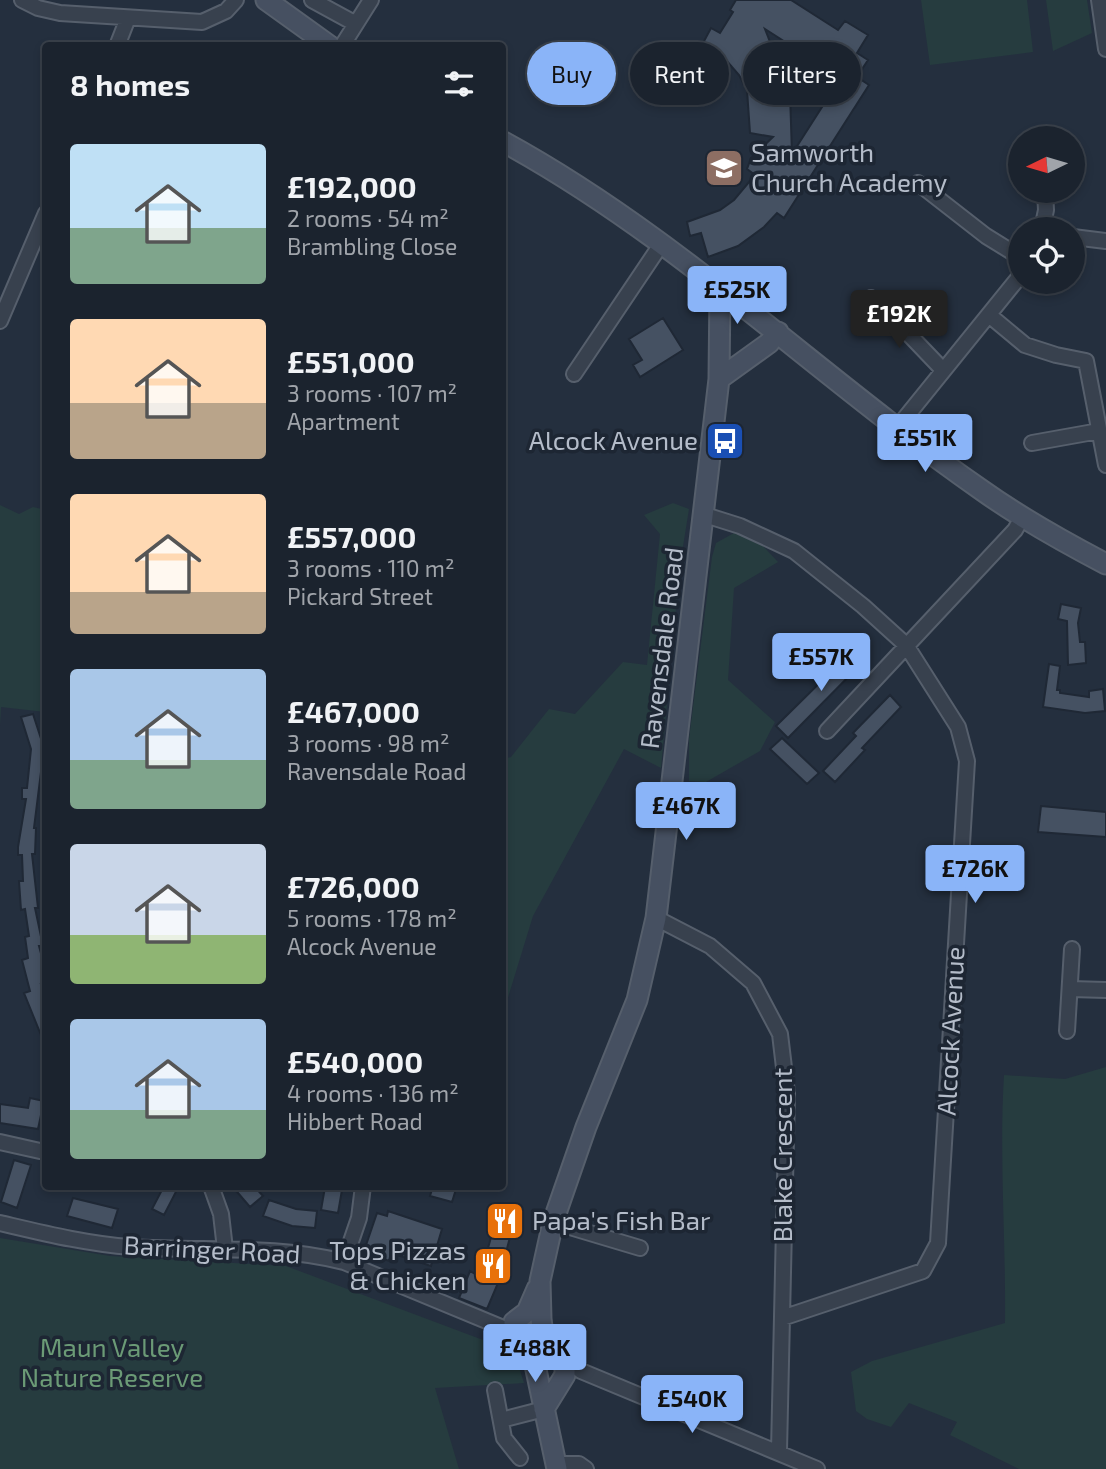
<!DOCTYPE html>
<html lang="en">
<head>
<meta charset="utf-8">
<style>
	body { margin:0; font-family:"Exo 2",sans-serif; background:#242b36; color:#f1f3f6; height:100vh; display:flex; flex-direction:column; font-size:26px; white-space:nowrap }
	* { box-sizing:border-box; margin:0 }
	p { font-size:23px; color:#a0a4aa }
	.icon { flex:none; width:38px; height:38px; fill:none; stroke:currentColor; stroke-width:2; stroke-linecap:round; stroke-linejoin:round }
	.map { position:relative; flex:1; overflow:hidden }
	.panel { position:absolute; left:42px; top:42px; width:464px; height:1148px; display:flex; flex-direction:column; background:#1b232e; border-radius:7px; box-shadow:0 4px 10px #0003,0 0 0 2px #39404a }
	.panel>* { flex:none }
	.top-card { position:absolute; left:527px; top:42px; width:474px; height:63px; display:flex; gap:14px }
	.needle { width:46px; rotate:265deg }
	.tools { position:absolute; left:1008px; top:126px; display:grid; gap:14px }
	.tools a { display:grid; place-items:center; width:77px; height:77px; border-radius:50%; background:#1b232e; box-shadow:0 4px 10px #0003,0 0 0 2px #39404a; font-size:35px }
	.price { position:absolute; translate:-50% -60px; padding:0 16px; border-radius:7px; background:#8ab4f8; color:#111; font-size:23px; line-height:46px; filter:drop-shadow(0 2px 4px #0008) }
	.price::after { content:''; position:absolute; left:50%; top:42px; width:21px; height:16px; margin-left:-10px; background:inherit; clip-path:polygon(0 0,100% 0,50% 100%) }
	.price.selected { background:#222; color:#fff }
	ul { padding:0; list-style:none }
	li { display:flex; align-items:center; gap:21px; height:175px; padding:0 28px }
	li span { display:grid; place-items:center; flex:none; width:196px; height:140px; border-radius:7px; color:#555 }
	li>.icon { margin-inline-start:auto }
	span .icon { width:84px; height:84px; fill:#fffc; stroke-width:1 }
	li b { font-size:30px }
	h2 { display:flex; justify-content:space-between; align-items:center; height:84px; padding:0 28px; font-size:30px }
	.tag { padding:0 24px; border-radius:32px; background:#1b232e; box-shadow:0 4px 10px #0003,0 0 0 2px #39404a; font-size:24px; line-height:63px }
	.tag.selected { background:#8ab4f8; color:#111 }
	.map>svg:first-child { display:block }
</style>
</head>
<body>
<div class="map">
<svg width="1106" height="1469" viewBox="0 0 1106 1469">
	<rect width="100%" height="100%" fill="#242f3e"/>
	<path fill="#263c3f" d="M921 0H1027L1033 52 930 65Z
		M1046 0H1087L1092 33 1053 51Z
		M673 503 689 509 680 565 661 768 624 749 533 916 502 1017V759L511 757 549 709 575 714 623 662 647 665 660 534 644 515Z
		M0 505 19 514 33 507 46 510 45 712 1 707 0 726Z
		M734 533 763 546 778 562 734 588 728 680 775 722 760 751 706 782 689 781V739L712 557 716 543Z
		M1106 1067V1469H1019L950 1435 957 1422 909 1403 891 1427 867 1419 856 1411 851 1372 872 1361 1005 1323C1006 1240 999 1157 1004 1075L1065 1079Z
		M0 1238 110 1256 286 1266 499 1346 518 1364 524 1383 435 1388 459 1469H0Z"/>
	<path fill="#455162" stroke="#1f2835" stroke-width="2" fill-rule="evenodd" d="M736 0H791L838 30 845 21 868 35 857 53 868 60 857 77 869 85 784 218 777 213 764 227 738 246 708 257 701 233 690 236 687 222 720 210 734 200 755 175 747 169 751 158 773 137 750 133 747 90 739 75 726 60 703 43 711 28 720 33 733 12 730 10ZM765 29 818 63 806 82 829 96 792 154 790 93Z
		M663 318 683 350 640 377 633 365 642 360 629 339Z
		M1061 604 1081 608 1078 623 1080 642H1085L1086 663 1068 665 1067 621 1058 619Z
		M855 648 866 659 788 738 776 726Z
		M1049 664 1060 666 1057 690H1060V693L1089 697V691L1103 689 1105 711 1085 713 1043 707Z
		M890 695 901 707 862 748 865 750 835 782 823 771 856 736 853 733Z
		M33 714 44 748 34 828H36L35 854H32L38 908H35L43 946H39L46 972V983L41 984 46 995 45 1045 24 993 30 991 22 960 28 958 25 937 29 936 25 909 21 910 19 881H23L22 855H18V847L26 799H22V788H27L31 749 21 717Z
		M782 738 819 773 807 784 770 749Z
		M1041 806 1106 812V837L1038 832Z
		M30 1098 44 1101 38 1129 0 1123V1104L28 1108Z
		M14 1160 31 1165 17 1208 1 1202Z
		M164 1186H179L164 1215 152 1209Z
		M232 1186H254L263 1196 250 1207Z
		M433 1186H457L452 1202 430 1196Z
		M325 1187 342 1190 338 1213 321 1210Z
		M73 1198 118 1209 112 1228 67 1216Z
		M269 1200 296 1209 317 1211 315 1228 292 1226 263 1216Z
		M388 1211 442 1229 431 1266 391 1253 389 1261 373 1255 374 1251 365 1248 377 1213 387 1216Z
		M498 1212 515 1218 498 1283 487 1309 459 1298 470 1271 480 1277Z"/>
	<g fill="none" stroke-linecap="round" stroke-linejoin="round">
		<g stroke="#565f6c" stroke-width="18">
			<path id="street" d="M22 0 38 8 60 13 202 22 226 11 236 0
				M312 0 356 24
				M1099 0 1106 49
				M117 46 128 18
				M342 46 371 0
				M918 183 986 236 1020 257
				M1042 229 1046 210 1045 191
				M1073 237 1106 241
				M874 309 900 325 942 369
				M989 315 1025 345 1056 355 1086 361 1106 465
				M0 321 46 213
				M869 321 874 309 871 298
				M574 374 662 243
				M897 428 1020 276
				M1032 443 1099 431
				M705 515 740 526 794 551 863 606 906 645 958 727 967 761 938 1243 923 1271 782 1318
				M827 731 1015 530 1023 516
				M656 918 710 946 753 983 780 1034 787 1093 779 1451
				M1071 989 1106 990
				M1067 1031 1072 949
				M0 1142 40 1151
				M211 1186 221 1214 225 1249
				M553 1222 640 1248
				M0 1223C43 1233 87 1244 131 1247 203 1252 275 1244 344 1262L513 1332
				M344 1262 359 1218 363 1186
				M562 1356 581 1371 817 1469
				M495 1390 504 1438 520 1458
				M501 1420 544 1409
				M555 1464H579L586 1469"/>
		</g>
		<g stroke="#565f6c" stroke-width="23">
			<path id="secondary" d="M266 0 330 46
				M502 141C677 236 820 378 983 491 1021 518 1064 542 1106 564
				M719 379 769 343 778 332
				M537 1289 527 1312 514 1322 515 1336 535 1365 557 1469
				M544 1409 565 1375V1360L553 1351 543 1334 541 1319 540 1281 553 1222 586 1127 637 1000 656 918 719 379 720 288"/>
		</g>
		<use href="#street" stroke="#38414e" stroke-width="14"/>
		<use href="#secondary" stroke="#465061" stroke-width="19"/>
	</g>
	<defs>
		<g id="school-square" transform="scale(2.0125)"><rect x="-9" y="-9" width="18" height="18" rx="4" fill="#8d6e63" stroke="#1d2633"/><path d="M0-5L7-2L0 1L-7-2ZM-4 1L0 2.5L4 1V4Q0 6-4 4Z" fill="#fff"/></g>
		<g id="bus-square" transform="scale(2.0125)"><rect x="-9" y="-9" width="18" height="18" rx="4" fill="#1a4fb4" stroke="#1d2633"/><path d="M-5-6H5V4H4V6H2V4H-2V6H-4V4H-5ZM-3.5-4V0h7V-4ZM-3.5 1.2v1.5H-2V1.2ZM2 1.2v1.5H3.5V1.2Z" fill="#fff"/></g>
		<g id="restaurant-square" transform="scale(2.0125)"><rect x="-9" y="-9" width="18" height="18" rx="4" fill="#e8710a" stroke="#1d2633"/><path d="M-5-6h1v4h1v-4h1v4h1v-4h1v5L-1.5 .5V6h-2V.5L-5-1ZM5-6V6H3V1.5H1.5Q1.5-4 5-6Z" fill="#fff"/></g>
	</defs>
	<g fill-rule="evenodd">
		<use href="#school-square" x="724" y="168"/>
		<use href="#bus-square" x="725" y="441"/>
		<use href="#restaurant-square" x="505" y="1221"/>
		<use href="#restaurant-square" x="493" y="1266"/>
	</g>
	<g text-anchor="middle" stroke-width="7" stroke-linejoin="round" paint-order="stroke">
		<g font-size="26" fill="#b4bcc9" stroke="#1d2633" text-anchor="start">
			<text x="751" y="162">Samworth<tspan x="751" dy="30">Church Academy</tspan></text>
			<text x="698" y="450" text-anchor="end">Alcock Avenue</text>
			<text x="532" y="1230">Papa's Fish Bar</text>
			<text x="466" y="1260" text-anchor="end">Tops Pizzas<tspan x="466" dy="30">&amp; Chicken</tspan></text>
		</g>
		<g font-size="26" fill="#b4bcc9" stroke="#1d2633">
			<text transform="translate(662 648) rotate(-83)" y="9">Ravensdale Road</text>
			<text transform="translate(951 1031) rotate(-87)" y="9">Alcock Avenue</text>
			<text transform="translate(783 1155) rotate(-90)" y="9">Blake Crescent</text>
			<text transform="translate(212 1250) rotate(3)" y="9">Barringer Road</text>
		</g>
		<g font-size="26" fill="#6b9a76" stroke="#1d2633">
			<text x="112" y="1357">Maun Valley<tspan x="112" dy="30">Nature Reserve</tspan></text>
		</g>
	</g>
</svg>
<div class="tools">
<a><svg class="needle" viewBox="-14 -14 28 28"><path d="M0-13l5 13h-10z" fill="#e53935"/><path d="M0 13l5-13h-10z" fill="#a0a4aa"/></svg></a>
<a><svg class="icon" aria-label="locate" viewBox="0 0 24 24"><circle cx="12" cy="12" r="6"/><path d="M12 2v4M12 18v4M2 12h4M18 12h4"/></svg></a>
</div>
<b class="price" style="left:737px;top:326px">£525K</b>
<b class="price selected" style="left:899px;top:350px">£192K</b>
<b class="price" style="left:925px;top:474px">£551K</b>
<b class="price" style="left:821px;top:693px">£557K</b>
<b class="price" style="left:686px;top:842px">£467K</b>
<b class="price" style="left:975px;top:905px">£726K</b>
<b class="price" style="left:535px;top:1384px">£488K</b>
<b class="price" style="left:692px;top:1435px">£540K</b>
<div class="top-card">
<a class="tag selected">Buy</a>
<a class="tag">Rent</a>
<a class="tag">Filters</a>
</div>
<section class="panel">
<h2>8 homes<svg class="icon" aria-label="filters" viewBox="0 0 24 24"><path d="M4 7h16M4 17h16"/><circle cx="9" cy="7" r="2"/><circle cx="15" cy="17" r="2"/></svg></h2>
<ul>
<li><span style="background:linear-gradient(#bfe0f5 60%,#7fa58c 0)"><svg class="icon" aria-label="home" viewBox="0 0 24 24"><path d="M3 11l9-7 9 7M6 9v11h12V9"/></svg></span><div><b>£192,000</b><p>2 rooms · 54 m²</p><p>Brambling Close</p></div></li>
<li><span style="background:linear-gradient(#ffd9b3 60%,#b9a48a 0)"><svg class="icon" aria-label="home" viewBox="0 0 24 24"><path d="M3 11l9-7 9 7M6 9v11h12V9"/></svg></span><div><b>£551,000</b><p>3 rooms · 107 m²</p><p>Apartment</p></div></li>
<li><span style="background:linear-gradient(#ffd9b3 70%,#b9a48a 0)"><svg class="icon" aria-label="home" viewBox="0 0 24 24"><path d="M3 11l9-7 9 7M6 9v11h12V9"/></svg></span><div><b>£557,000</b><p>3 rooms · 110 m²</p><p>Pickard Street</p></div></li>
<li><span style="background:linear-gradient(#a9c7e8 65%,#7fa58c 0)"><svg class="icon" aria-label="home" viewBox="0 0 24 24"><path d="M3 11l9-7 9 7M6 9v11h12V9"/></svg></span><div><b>£467,000</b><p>3 rooms · 98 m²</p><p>Ravensdale Road</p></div></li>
<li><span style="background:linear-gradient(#c9d6e8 65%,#8fb573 0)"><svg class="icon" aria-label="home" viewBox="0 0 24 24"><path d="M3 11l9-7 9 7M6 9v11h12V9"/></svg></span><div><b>£726,000</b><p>5 rooms · 178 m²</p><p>Alcock Avenue</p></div></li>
<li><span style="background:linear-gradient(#a9c7e8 65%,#7fa58c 0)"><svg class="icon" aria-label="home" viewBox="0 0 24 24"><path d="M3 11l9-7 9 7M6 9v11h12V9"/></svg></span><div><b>£540,000</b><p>4 rooms · 136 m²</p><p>Hibbert Road</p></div></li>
</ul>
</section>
</div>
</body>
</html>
